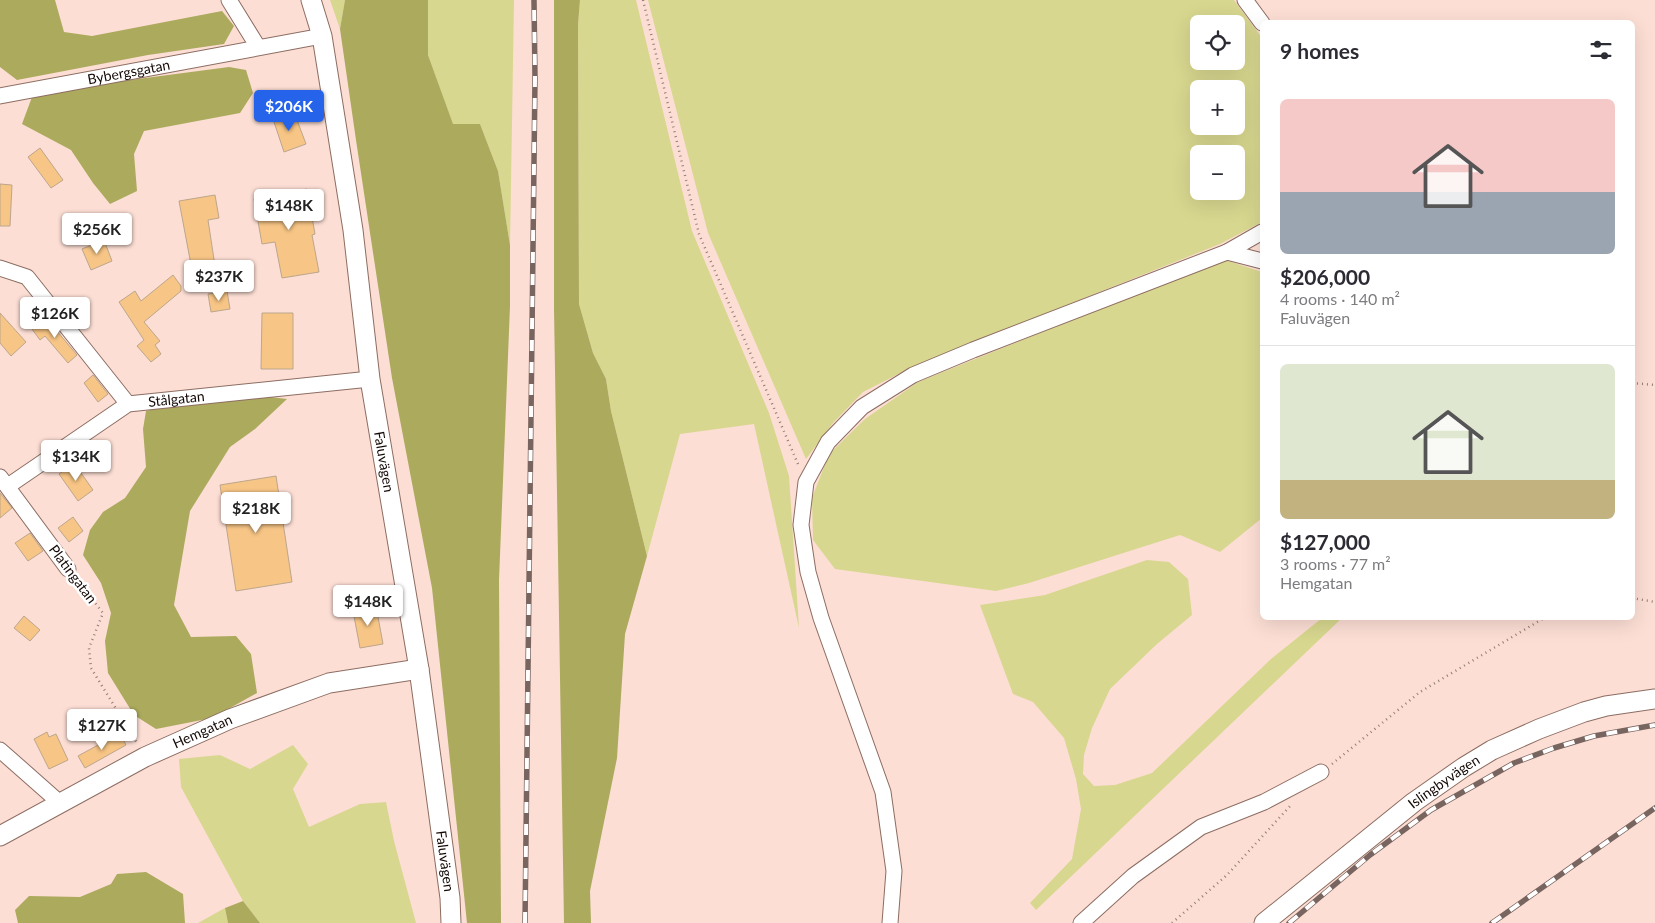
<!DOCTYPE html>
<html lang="en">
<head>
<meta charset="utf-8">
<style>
	body { margin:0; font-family:Lato,sans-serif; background:#f2f2f3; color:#2b2b33; height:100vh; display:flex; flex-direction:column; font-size:19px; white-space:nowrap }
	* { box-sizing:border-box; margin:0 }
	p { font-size:16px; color:#7c7c81 }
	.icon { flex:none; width:28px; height:28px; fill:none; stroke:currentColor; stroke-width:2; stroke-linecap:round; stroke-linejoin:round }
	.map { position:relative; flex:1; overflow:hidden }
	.details { position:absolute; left:1260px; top:20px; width:375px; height:600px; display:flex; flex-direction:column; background:#fff; border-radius:8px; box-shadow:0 5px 20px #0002 }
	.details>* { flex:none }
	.controls { position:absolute; left:1190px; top:15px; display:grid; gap:10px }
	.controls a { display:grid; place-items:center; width:55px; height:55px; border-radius:8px; background:#fff; box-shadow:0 5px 20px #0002; font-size:25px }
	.price { position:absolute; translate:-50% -42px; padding:0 11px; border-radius:5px; background:#fff; color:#222; font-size:16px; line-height:32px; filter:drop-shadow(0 1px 2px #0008) }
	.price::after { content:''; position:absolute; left:50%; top:30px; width:15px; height:11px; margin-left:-8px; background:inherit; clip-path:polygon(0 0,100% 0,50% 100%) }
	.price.on { background:#2563eb; color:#fff }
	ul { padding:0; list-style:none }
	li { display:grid; align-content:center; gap:10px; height:265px; padding:0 20px }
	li+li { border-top:1px solid #e1e1e2 }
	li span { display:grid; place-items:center; height:155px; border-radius:8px; color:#555 }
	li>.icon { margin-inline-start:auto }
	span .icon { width:90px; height:90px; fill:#fffc; stroke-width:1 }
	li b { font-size:21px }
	h2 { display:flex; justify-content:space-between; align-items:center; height:60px; padding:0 20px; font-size:21px }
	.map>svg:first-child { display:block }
</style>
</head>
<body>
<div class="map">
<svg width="1655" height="923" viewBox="0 0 1655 923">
	<rect width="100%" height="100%" fill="#fcded4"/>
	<path fill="#d8d78f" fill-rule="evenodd" d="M330 0H345L340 29Z
		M428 0H514L510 245 498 171 480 124 453 125 428 55Z
		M580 0H636L692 231 769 413 789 476 799 628 754 424 680 434 647 556 611 411 606 379 593 353 579 304 578 25Z
		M648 0H1234L1262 38V222L1220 244 916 365 863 392 833 423 806 459 708 233ZM1199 24H1236V61H1199ZM1199 89H1236V126H1199ZM1199 154H1236V191H1199Z
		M1225 260 1262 272V518L1220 552 1180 535 1029 583 996 591 835 569 813 540 812 498 829 454 865 419 918 382 1201 268Z
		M1147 560 1169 562 1188 579 1192 615 1157 644 1110 689 1092 728 1084 755 1083 774 1094 786 1115 785 1152 773 1271 659 1322 618H1342L1036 910 1030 903 1072 859 1081 809 1076 779 1064 738 1033 702 1013 694 980 605 1045 595Z
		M293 745 308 764 293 789 309 827 360 804 386 802 394 841 416 923H260L243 901 181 787 179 759 220 755 250 769Z
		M225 908 228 923H198Z"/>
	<path fill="#abaa5d" d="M0 0H55L64 32 92 36 222 11 234 26 224 44 148 55 17 80 0 67Z
		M345 0H428V55L453 124H480L498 171 510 245V306L499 580 501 923H467L432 588 392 378 356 140 340 29Z
		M554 0H580L578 25 579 304 593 353 606 379 611 411 647 556 625 634 617 758 590 891 591 923H564L554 308Z
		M229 67 246 70 253 93 240 113 144 131 134 154 137 191 110 204 93 183 71 150 22 124 32 97 92 85Z
		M262 396 287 399 255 429 230 447 190 511 174 605 191 637 236 636 251 654 257 693 212 718 156 729 134 715 108 673 105 641 111 613 101 583 83 555 90 530 103 512 125 498 146 467 143 429 146 411 172 405Z
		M146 872 183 894 185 923H18L15 910 29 896 80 897 111 884 117 874Z
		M243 901 260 923H228L225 908Z"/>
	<path fill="#f7c585" stroke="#bca68c" d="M294 112 306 144 284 152 273 119Z
		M40 148 63 180 51 188 28 157Z
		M0 184 12 185 10 226H0Z
		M307 189 315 234 312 235 319 272 282 278 275 242 262 244 254 199Z
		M215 195 219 218 208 220 215 266 192 270 179 201Z
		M104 240 112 261 91 270 82 249Z
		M173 275 181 286V291L144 322 160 341 155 345 161 354 151 362 137 346 144 340 119 302 135 291 141 301Z
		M227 291 230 309 211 312 208 294Z
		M0 313 26 342 11 356 0 343Z
		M262 313H293V369H261Z
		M46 318 77 355 68 363 45 336 40 340 32 329Z
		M93 375 108 394 98 402 84 383Z
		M74 463 93 490 78 501 59 474Z
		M276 476 292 582 236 591 220 485Z
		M0 493 12 508 0 518Z
		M73 517 83 531 69 542 58 528Z
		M30 533 43 551 28 561 15 543Z
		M376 606 383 644 360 648 353 611Z
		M24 616 40 630 30 641 14 628Z
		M47 732 49 737 56 734 68 760 49 769 34 739Z
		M120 733 126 745 85 768 78 756Z"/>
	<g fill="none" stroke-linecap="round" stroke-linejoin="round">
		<g stroke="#8d6d62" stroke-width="17">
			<g id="minor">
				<path d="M229 0 258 47"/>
				<path d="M1245 0 1262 23"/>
				<path id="s1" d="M0 96 322 36"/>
				<path d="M1227 252 1262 261"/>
				<path d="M0 268 27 277 128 404"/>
				<path d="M0 477 68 569"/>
				<path id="s2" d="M8 486 128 404 370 379"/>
				<path d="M0 750 60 803"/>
				<path d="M890 923 894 871 883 792 821 618 808 572 801 525 806 482 828 442 862 407 913 375 973 350 1227 252 1262 232"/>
				<path d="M1081 923 1133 876 1201 827 1264 802 1321 772"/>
			</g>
		</g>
		<g stroke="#8d6d62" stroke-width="21">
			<g id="tertiary">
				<path id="s3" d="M311 0 322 36 353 230 370 379 419 669 450 898 451 923"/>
				<path id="s4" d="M0 836 145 757 230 719 329 683 419 669"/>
				<path id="s5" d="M1264 923 1414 802 1464 767 1492 750 1539 729 1584 712 1606 706 1655 699"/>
			</g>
		</g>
		<path stroke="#957f78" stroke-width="2.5" stroke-dasharray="1 4" stroke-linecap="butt" d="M643 0 699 234 798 464
			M1632 383 1655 385
			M77 580 103 613 89 648 91 668 137 743
			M1632 598 1655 602
			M1332 764 1420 692 1544 618
			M1172 923 1227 875 1291 805"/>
		<use href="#minor" stroke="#fff" stroke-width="15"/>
		<use href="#tertiary" stroke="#fff" stroke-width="19"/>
		<g stroke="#78655f" stroke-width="5.5">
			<path id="rail" d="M525 923 535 78 534 0
				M1289 923 1370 855 1431 810 1514 763 1554 748 1594 736 1655 725
				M1492 923 1655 808"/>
		</g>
		<use href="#rail" stroke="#fff" stroke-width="4" stroke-dasharray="11" stroke-linecap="butt"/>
	</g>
	<g text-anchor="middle" stroke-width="5" stroke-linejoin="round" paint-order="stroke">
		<g font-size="14" fill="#130805" stroke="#fff">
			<text dy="5" stroke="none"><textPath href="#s1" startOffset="131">Bybergsgatan</textPath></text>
			<text dy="5" stroke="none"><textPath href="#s2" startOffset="194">Stålgatan</textPath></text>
			<text dy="5" stroke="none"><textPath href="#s3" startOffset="468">Faluvägen</textPath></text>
			<text transform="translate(73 574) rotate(53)" y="5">Platingatan</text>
			<text dy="5" stroke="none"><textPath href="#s4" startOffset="228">Hemgatan</textPath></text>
			<text dy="5" stroke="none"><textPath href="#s5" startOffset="229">Islingbyvägen</textPath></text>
			<text dy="5" stroke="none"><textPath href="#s3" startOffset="872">Faluvägen</textPath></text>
		</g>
	</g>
</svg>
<div class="controls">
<a><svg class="icon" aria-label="locate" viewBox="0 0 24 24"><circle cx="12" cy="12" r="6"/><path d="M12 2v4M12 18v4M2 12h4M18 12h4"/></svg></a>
<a>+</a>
<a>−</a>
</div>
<b class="price on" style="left:289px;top:132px">$206K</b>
<b class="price" style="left:289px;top:231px">$148K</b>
<b class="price" style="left:97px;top:255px">$256K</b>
<b class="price" style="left:219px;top:302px">$237K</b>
<b class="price" style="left:55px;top:339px">$126K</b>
<b class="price" style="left:76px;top:482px">$134K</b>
<b class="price" style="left:256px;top:534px">$218K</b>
<b class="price" style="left:368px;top:627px">$148K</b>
<b class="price" style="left:102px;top:751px">$127K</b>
<section class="details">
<h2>9 homes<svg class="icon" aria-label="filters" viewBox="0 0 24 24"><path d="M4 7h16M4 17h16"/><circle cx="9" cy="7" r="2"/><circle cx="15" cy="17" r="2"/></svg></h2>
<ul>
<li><span style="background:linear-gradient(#f6c9c9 60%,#9aa5b1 0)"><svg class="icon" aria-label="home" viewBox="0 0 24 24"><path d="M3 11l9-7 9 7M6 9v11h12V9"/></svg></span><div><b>$206,000</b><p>4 rooms · 140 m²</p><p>Faluvägen</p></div></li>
<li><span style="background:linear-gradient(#dfe7d0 75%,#c2b280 0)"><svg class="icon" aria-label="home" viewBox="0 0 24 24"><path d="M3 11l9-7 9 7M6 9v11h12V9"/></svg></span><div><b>$127,000</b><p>3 rooms · 77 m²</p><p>Hemgatan</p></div></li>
</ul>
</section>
</div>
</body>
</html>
